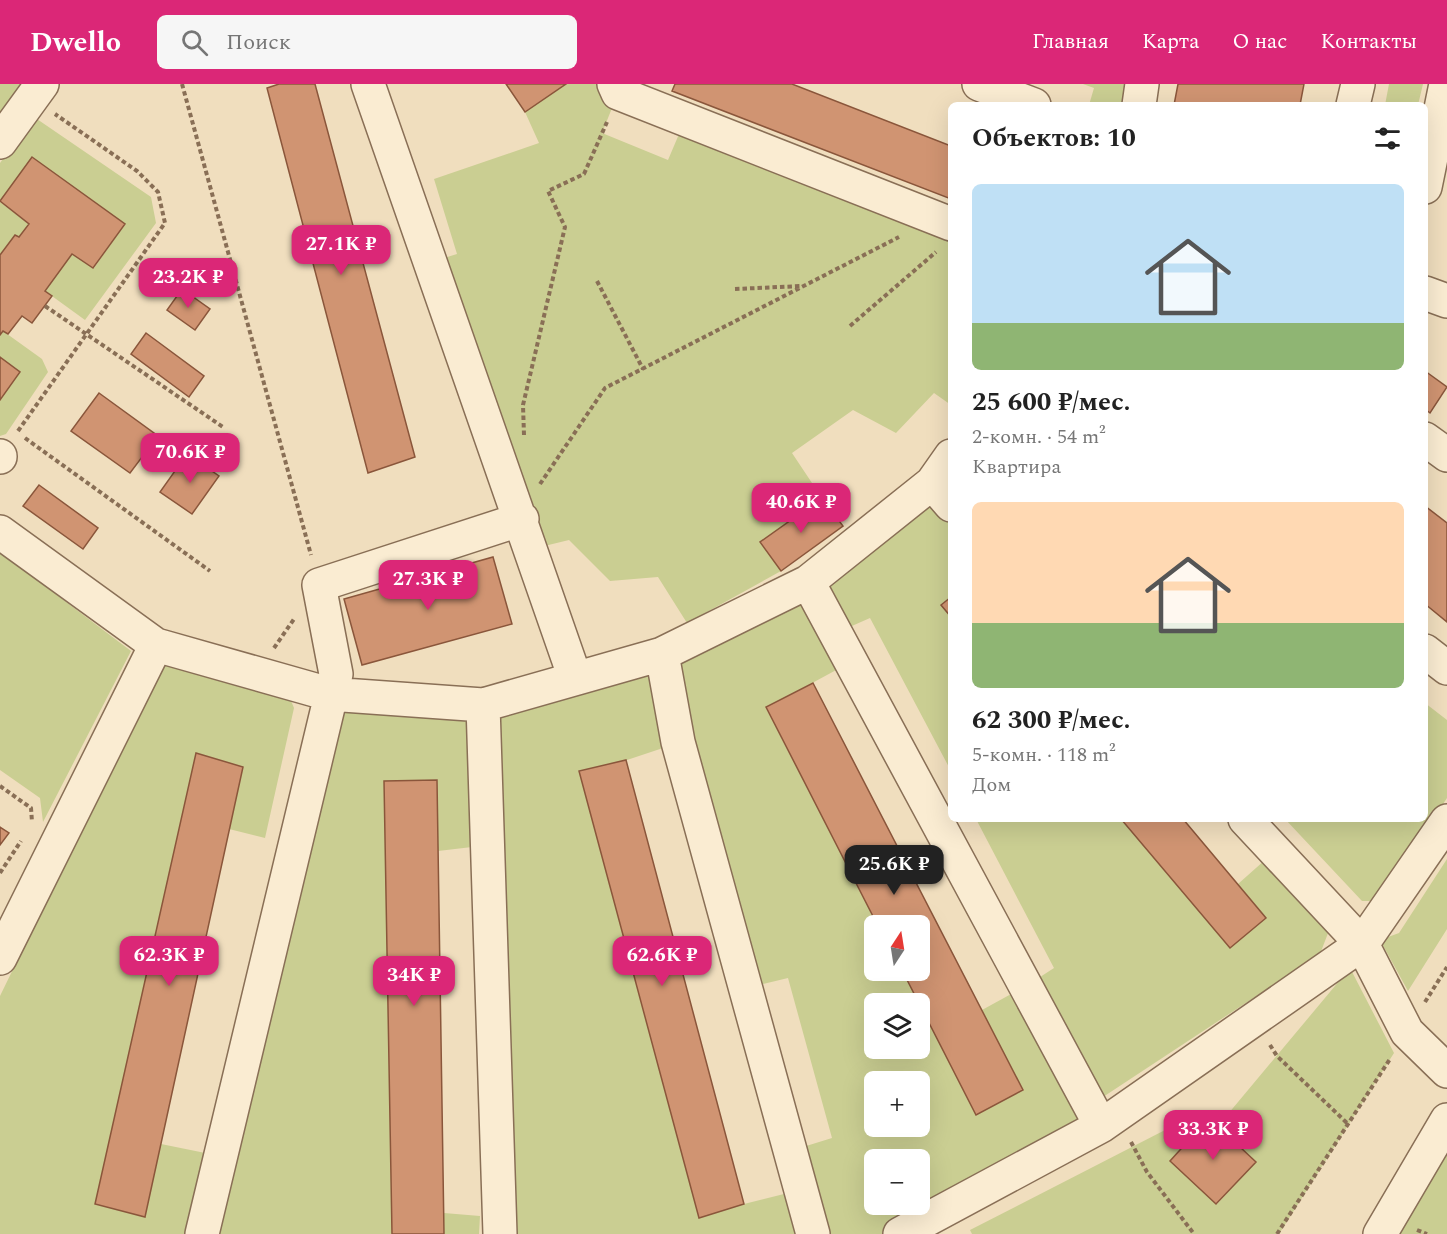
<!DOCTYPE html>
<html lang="ru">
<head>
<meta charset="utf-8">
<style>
	body { margin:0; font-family:Spectral,serif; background:#f6f6f6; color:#222; height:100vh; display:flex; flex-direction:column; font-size:22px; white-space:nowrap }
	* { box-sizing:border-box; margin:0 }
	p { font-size:20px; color:#767676 }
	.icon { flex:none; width:33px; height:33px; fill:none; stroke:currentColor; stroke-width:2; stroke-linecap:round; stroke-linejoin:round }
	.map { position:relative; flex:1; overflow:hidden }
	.drawer { position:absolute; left:948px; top:18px; width:480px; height:720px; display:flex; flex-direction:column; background:#fff; border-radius:9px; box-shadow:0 6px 24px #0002 }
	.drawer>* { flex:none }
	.needle { width:39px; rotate:12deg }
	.fabs { position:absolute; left:864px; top:831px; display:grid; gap:12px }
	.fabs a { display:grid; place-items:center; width:66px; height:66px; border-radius:9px; background:#fff; box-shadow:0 6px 24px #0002; font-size:30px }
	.price { position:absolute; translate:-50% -51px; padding:0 14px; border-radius:12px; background:#db2777; color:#fff; font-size:20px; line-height:39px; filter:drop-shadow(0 2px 3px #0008) }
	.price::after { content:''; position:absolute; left:50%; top:36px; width:18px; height:14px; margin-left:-9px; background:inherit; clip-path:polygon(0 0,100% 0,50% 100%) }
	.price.on { background:#222; color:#fff }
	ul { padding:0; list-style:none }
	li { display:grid; align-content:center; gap:12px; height:318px; padding:0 24px }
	li span { display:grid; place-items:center; height:186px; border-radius:9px; color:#555 }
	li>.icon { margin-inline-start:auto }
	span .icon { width:108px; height:108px; fill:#fffc; stroke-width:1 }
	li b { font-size:26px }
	h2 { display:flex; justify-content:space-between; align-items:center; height:72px; padding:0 24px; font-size:26px }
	header { display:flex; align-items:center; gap:36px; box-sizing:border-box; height:84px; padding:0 30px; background:#db2777; color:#fff }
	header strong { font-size:28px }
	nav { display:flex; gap:33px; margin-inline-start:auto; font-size:21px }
	.search { width:420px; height:54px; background:#f6f6f6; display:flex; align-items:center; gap:15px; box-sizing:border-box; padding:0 21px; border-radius:9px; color:#767676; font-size:22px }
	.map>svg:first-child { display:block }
</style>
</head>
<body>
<header>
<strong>Dwello</strong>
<div class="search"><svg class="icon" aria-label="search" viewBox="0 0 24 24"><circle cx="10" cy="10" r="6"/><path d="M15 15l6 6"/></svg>Поиск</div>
<nav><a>Главная</a><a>Карта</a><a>О нас</a><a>Контакты</a></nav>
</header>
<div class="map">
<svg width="1447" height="1150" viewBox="0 0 1447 1150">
	<rect width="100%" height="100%" fill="#f0debe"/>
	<path fill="#cace92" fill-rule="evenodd" d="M0 0H30L0 42Z
		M566 0H614L618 9 602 49 668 76 685 36 951 140V321L934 309 896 349 853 326 792 369 822 414 760 458 781 487 687 539 658 493 610 497 569 456 532 465 431 178 457 170 434 95 539 59 525 28Z
		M1083 0H1142L1139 21H1089L1094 4Z
		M1389 0H1423L1418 21H1385Z
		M34 33 151 113 156 139 85 236 45 207 72 170 94 184 125 140 32 74 0 117V79Z
		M0 118 29 140 19 153 15 151 0 171Z
		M3 247 42 275 48 288 6 350 0 352V316L20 288 0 273V251Z
		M932 399 951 421V513L941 521 951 533V687L870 534 836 549 851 578 766 624 878 841 874 842V886L902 887 919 919 874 920V964H920V921L976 1031 1023 1006 982 926 1026 902 1101 1042 900 1150H500L483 621 808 498ZM678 659 746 904 788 894 832 1054 790 1067 800 1106 744 1120 699 1133 579 687 627 676ZM874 998H920V1042H874ZM874 1076H920V1120H874Z
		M0 468 131 567 43 738 40 714 0 686Z
		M169 565 283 597 294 624 265 754 229 745 243 683 196 669 95 1120 145 1133 161 1060 220 1072 329 610 466 620 472 763 438 767 437 696 384 697 392 1150H0V912Z
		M1425 619 1447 636V714L1379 817H1362L1285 735H1425Z
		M976 735H1121L1230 864 1266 834 1238 800 1275 767 1335 831 1320 870 1100 1015 1037 895 1054 884Z
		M1447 775V845L1408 907 1380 856 1399 849Z
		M1350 884 1394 969 1279 1150H972L970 1146 1167 1045 1182 1064 1170 1077 1217 1120 1256 1078 1218 1042Z
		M1447 1064V1150H1396Z
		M444 1129 480 1132 479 1150H444Z"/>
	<path fill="#d09472" stroke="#8a563b" stroke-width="1.5" d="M279 0H315L415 373 368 389 267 4Z
		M506 0H566L525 28Z
		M675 0H792L951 62V115L672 7Z
		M1178 0H1304L1300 21H1174Z
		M32 73 125 140 93 184 72 170 45 207 52 212 32 239 22 232 8 250 3 247 0 251V171L15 151 19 153 29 140 0 117Z
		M182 205 210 225 195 246 167 226Z
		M146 249 204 292 189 313 131 270Z
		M0 273 20 288 0 316Z
		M1425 287 1447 303 1430 329 1425 325Z
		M99 309 158 352 130 389 71 347Z
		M187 370 219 392 192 430 160 408Z
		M39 401 98 444 83 465 23 422Z
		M822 414 843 442 781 487 760 458Z
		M1425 422 1447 439V538L1425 520Z
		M493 473 512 540 362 581 344 515Z
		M951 513V533L941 521Z
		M813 599 1023 1006 976 1031 902 886H920V842H878L766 623Z
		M196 669 243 683 145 1133 95 1120Z
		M626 676 744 1120 699 1134 579 687Z
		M437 696 444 1150H392L384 697Z
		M1121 735H1183L1266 834 1230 864Z
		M0 743 9 749 0 761Z
		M1209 1034 1256 1078 1216 1120 1170 1077Z"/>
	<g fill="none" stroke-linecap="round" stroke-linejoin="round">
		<g stroke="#896f56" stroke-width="36">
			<path id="minor" d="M368 0 575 594
				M614 0 618 9 951 140
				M979 0 1034 21
				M1139 21 1142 0
				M1353 21 1358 0
				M0 58 42 0
				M1425 103 1446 0
				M1425 209 1447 217
				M1425 355 1447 371
				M0 372V373
				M932 399 951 421
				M0 448 156 561 329 610 483 621 662 570 808 498 932 399 951 372
				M808 498 1101 1042
				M1425 567 1447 584
				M662 570 678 658 813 1150
				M483 621 500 1150
				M1245 735 1362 860 1407 948 1447 987
				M0 874 156 561
				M202 1150 336 590 319 501 522 435
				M900 1150 1101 1042 1362 860 1447 737
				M1380 1150 1447 1036"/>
		</g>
		<path stroke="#896f56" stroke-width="4" stroke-dasharray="4.5 3" stroke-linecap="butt" d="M182 0 311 471
			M597 197 643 285
			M735 205 802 202
			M45 222 223 343
			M850 242 936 168
			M18 347 165 139 158 108 137 87 55 30
			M524 351 523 321 565 143 548 107 584 90 607 38
			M25 354 210 487
			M540 400 605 304 899 153
			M274 564 294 535
			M0 702 31 724 32 738
			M0 789 21 757
			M1425 918 1447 883
			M1270 961 1277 972 1348 1040
			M1131 1058 1147 1088 1194 1150
			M1417 1146 1427 1150
			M1277 1150 1390 975"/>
		<use href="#minor" stroke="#faecd2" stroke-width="33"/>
	</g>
</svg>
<div class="fabs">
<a><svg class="needle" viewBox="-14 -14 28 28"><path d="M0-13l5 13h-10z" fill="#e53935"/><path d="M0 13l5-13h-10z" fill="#767676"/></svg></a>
<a><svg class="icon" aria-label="layers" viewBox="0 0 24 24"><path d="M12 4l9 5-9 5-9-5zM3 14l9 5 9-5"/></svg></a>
<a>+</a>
<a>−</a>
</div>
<b class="price" style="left:341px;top:192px">27.1K ₽</b>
<b class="price" style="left:188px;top:225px">23.2K ₽</b>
<b class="price" style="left:190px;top:400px">70.6K ₽</b>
<b class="price" style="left:801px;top:450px">40.6K ₽</b>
<b class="price" style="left:428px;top:527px">27.3K ₽</b>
<b class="price on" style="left:894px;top:812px">25.6K ₽</b>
<b class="price" style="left:169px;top:903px">62.3K ₽</b>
<b class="price" style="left:662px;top:903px">62.6K ₽</b>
<b class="price" style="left:414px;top:923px">34K ₽</b>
<b class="price" style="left:1213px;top:1077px">33.3K ₽</b>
<section class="drawer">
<h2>Объектов: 10<svg class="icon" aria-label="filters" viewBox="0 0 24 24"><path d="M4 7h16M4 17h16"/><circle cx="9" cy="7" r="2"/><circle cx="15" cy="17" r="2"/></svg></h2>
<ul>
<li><span style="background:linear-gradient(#bfe0f5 75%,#8fb573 0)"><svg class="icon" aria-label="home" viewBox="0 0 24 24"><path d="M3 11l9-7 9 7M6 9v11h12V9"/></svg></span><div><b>25 600 ₽/мес.</b><p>2-комн. · 54 m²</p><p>Квартира</p></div></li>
<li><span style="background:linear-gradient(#ffd9b3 65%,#8fb573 0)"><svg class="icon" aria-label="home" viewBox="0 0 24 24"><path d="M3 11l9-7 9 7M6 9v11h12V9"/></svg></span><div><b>62 300 ₽/мес.</b><p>5-комн. · 118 m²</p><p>Дом</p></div></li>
</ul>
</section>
</div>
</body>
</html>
